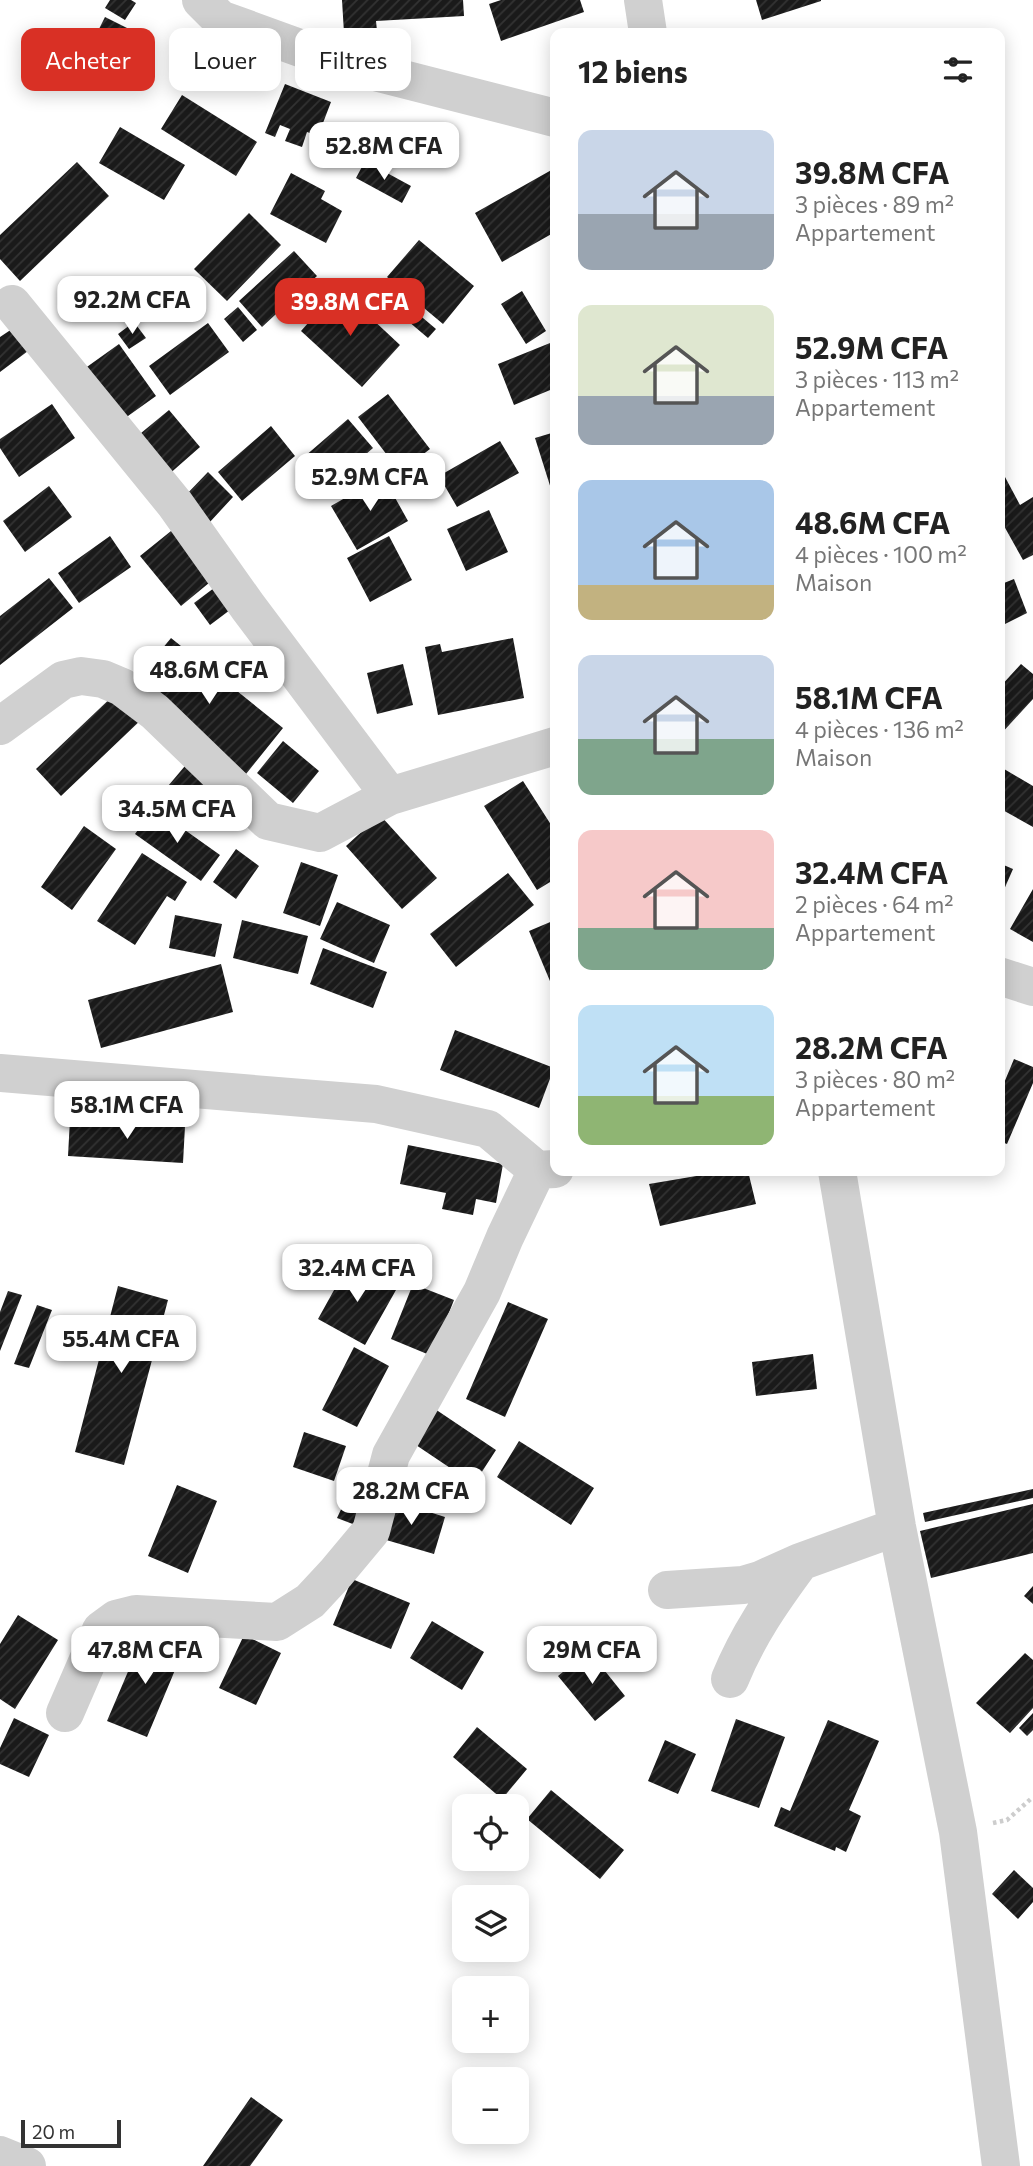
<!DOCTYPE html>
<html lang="fr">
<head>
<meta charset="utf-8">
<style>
	body { margin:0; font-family:Commissioner,sans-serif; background:#f2f2f2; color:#222; height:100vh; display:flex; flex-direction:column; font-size:26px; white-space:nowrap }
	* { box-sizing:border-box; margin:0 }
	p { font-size:23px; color:#767676 }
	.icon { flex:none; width:38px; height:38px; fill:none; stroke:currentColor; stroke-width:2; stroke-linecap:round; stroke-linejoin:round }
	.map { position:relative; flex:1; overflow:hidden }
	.sheet { position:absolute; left:550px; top:28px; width:455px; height:1148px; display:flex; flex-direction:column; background:#fff; border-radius:14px; box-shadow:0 4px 18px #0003 }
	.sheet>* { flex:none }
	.hud { position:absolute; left:21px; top:28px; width:424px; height:63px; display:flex; gap:14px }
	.fabs { position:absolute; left:452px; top:1794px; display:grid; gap:14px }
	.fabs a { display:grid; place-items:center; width:77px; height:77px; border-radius:14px; background:#fff; box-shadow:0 4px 18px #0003; font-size:35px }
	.scale { position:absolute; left:21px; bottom:18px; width:100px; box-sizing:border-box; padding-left:7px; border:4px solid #333; border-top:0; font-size:19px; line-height:24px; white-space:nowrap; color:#333; -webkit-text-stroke:5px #fff; paint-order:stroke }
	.price { position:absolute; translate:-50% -60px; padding:0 16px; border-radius:14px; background:#fff; color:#222; font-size:23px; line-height:46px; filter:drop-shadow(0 2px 4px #0008) }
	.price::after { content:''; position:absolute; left:50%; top:42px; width:21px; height:16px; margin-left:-10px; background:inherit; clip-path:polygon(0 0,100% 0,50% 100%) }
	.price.active { background:#d93025; color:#fff }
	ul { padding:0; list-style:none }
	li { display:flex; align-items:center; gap:21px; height:175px; padding:0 28px }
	li span { display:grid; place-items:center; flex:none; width:196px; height:140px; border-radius:14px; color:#555 }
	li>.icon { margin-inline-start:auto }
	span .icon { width:84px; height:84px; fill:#fffc; stroke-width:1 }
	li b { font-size:30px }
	h2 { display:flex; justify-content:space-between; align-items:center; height:84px; padding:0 28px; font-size:30px }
	.pill { padding:0 24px; border-radius:14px; background:#fff; box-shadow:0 4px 18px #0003; font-size:24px; line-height:63px }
	.pill.active { background:#d93025; color:#fff }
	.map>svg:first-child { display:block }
</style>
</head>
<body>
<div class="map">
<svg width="1033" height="2166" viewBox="0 0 1033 2166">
	<defs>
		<pattern id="building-hatch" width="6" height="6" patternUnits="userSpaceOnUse" patternTransform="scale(1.75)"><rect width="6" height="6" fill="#1a1a1a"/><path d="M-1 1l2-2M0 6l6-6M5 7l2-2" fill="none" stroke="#333"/></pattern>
	</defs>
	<rect width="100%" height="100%" fill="#fff"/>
	<path fill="url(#building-hatch)" d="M110 0H131L136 3 125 20 105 8Z
		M342 0H463L464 16 376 21 377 31 344 33Z
		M501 0H580L584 12 501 41 489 4Z
		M756 0H821V1L762 20Z
		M105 17 143 36 118 88 79 69Z
		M185 58 204 68 195 86 176 75Z
		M285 84 331 102 318 136 307 132 302 147 285 141 290 129 280 125 275 137 265 133Z
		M182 95 257 142 236 176 161 129Z
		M120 127 185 165 164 200 99 163Z
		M365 161 411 186 402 203 356 178Z
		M77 162 109 196 20 281 0 259V235Z
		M555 168V232L502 262 475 213Z
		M291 173 325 191 321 199 342 211 326 243 270 214Z
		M249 213 281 245 227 301 194 269Z
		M419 240 474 286 443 324 387 277Z
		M294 251 317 276 262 327 239 301Z
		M384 285 436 329 428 338 376 294Z
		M339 288 400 345 362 387 301 331Z
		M522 291 546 331 526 344 501 304Z
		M144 294 155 309 142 319 131 304Z
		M238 307 257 330 243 342 224 319Z
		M134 322 146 338 129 349 118 334Z
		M208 323 229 352 170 395 149 366Z
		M12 329 28 351 0 372V337Z
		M555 341V388L514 405 498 364Z
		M119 344 156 396 121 421 84 369Z
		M388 394 430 449 400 472 358 417Z
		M52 404 75 438 19 477 0 448V439Z
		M169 410 200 447 167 476 135 438Z
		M348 419 373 448 329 486 304 457Z
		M271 426 295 456 242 501 218 472Z
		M555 432V491L552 492 535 438Z
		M500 441 519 473 457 507 439 476Z
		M208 472 233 497 209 523 183 498Z
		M383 476 408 521 357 550 331 506Z
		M1005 477 1020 505 1033 497V555L1023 560 999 517V481Z
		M49 486 72 517 25 552 3 521Z
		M489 510 508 552 466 571 447 529Z
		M176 527 215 578 181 606 140 556Z
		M110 536 131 567 79 603 58 573Z
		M389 536 412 580 370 602 347 558Z
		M49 578 73 608 0 665V616Z
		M1014 579 1027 613 999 627V585Z
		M218 585 234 607 210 625 194 603Z
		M171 638 283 728 246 774 134 683Z
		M513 638 524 698 438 715 425 647 440 644 442 652Z
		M403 664 413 705 377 714 367 673Z
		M1021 664 1033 674V699L999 736V688Z
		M118 691 143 718 61 796 36 769Z
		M283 741 319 771 293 803 257 773Z
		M190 760 222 788 196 820 163 792Z
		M999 766 1033 786V827L999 808Z
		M523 781 555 831V879L537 890 484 806Z
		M154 808 220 855 201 881 135 834Z
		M380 815 437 878 402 909 346 846Z
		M84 826 116 849 72 910 41 887Z
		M236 849 259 866 236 899 213 882Z
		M142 853 187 882 175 901 167 896 135 945 97 921Z
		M301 862 338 875 320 926 283 913Z
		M999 863 1013 869 999 901Z
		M508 873 534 905 456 967 430 934Z
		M1033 889V942L1010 929Z
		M337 902 390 925 374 963 320 939Z
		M175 915 222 924 215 957 169 948Z
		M242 920 308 936 298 974 233 958Z
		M555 920V993L529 931Z
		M323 948 387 972 373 1008 310 984Z
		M221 964 233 1012 101 1048 88 1000Z
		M455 1030 554 1068 539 1108 440 1070Z
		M1014 1059 1033 1067V1083L1007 1144 999 1141V1095Z
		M70 1119 185 1126 183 1163 68 1156Z
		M408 1145 503 1164 496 1203 476 1199 473 1215 442 1209 446 1193 400 1184Z
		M726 1171H748L756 1204 660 1226 649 1184Z
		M349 1263 396 1290 365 1345 318 1319Z
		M413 1284 454 1300 432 1356 391 1339Z
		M118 1286 168 1300 124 1465 75 1452Z
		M8 1291 22 1295 0 1351V1312Z
		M508 1302 548 1319 505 1417 466 1399Z
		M37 1305 52 1310 29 1368 14 1364Z
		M354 1347 389 1366 357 1427 322 1410Z
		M813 1354 817 1389 756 1396 752 1362Z
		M435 1409 496 1450 474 1484 413 1443Z
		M304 1432 346 1446 334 1481 293 1467Z
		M519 1441 594 1488 571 1525 497 1477Z
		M177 1485 217 1501 188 1573 148 1556Z
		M1033 1489V1498L925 1522 923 1513Z
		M388 1499 445 1517 434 1554 376 1537Z
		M345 1501 365 1510 358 1526 337 1518Z
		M1033 1504V1553L931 1578 920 1531Z
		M352 1579 410 1603 391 1649 333 1625Z
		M1033 1586V1604L1024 1596Z
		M18 1615 58 1640 15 1709 0 1699V1644Z
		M432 1621 484 1652 462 1690 410 1658Z
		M144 1634 183 1651 147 1737 107 1721Z
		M244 1635 281 1653 256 1705 219 1688Z
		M589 1651 625 1696 595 1721 558 1676Z
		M1025 1653 1033 1660V1708L1010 1733 976 1703Z
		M1033 1713V1730L1027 1736 1019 1728Z
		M14 1718 49 1735 29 1777 0 1764V1748Z
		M736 1719 785 1737 759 1808 711 1791Z
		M828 1720 879 1741 849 1810 861 1816 846 1852 836 1847 835 1851 774 1826 781 1807 790 1811Z
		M477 1727 527 1769 502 1799 453 1757Z
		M665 1740 696 1754 678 1794 648 1781Z
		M551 1790 624 1850 600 1879 527 1819Z
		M1014 1870 1033 1888V1902L1018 1919 992 1894Z
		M251 2097 283 2120 250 2166H203Z"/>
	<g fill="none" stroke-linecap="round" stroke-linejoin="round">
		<path stroke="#cdcdcd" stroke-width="4.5" stroke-dasharray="3.5 3.5" stroke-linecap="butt" d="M993 1823 1007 1820 1033 1797"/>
		<path stroke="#d0d0d0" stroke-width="38" d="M201 0 220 19 344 64 555 118
			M643 0 648 33
			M12 304 175 504 248 607 390 796 555 746
			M0 726 63 680 81 676 103 679 122 687 155 712 268 821 320 833 390 796
			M999 976 1033 987
			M0 1073 376 1104 488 1129 537 1170 555 1169
			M837 1171 897 1527 958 1832 1001 2166
			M667 1590 743 1585 760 1580 800 1562 897 1527
			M730 1679C748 1635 771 1602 799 1564
			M65 1713 101 1630 116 1619 136 1614 277 1622 310 1601 336 1573 371 1531 391 1455 482 1292 505 1237 537 1170
			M0 2155 27 2166"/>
	</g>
</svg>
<div class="fabs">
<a><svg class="icon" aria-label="locate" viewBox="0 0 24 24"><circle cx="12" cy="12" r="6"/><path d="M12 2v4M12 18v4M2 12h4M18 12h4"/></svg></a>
<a><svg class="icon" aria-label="layers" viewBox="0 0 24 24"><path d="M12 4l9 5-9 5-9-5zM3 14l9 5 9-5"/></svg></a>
<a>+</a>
<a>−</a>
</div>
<div class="scale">20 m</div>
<b class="price" style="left:384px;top:182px">52.8M CFA</b>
<b class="price" style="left:132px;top:336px">92.2M CFA</b>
<b class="price active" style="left:350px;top:338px">39.8M CFA</b>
<b class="price" style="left:370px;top:513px">52.9M CFA</b>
<b class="price" style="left:209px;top:706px">48.6M CFA</b>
<b class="price" style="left:177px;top:845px">34.5M CFA</b>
<b class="price" style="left:127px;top:1141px">58.1M CFA</b>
<b class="price" style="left:357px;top:1304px">32.4M CFA</b>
<b class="price" style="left:121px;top:1375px">55.4M CFA</b>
<b class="price" style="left:411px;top:1527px">28.2M CFA</b>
<b class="price" style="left:145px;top:1686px">47.8M CFA</b>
<b class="price" style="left:592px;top:1686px">29M CFA</b>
<div class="hud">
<a class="pill active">Acheter</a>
<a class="pill">Louer</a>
<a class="pill">Filtres</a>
</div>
<section class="sheet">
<h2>12 biens<svg class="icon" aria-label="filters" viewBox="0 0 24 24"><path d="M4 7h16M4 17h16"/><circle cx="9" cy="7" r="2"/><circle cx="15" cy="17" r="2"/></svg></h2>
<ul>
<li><span style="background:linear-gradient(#c9d6e8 60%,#9aa5b1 0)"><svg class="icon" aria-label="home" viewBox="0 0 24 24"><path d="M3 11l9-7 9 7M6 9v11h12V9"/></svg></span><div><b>39.8M CFA</b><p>3 pièces · 89 m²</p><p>Appartement</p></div></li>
<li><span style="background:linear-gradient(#dfe7d0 65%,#9aa5b1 0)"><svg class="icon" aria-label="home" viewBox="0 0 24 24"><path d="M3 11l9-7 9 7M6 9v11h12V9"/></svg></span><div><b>52.9M CFA</b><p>3 pièces · 113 m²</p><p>Appartement</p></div></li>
<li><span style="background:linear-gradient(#a9c7e8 75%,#c2b280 0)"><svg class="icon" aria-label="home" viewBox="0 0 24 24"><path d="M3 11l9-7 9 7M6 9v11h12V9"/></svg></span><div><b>48.6M CFA</b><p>4 pièces · 100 m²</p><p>Maison</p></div></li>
<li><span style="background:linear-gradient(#c9d6e8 60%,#7fa58c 0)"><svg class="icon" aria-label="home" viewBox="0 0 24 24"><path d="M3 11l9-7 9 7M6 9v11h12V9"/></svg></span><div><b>58.1M CFA</b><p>4 pièces · 136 m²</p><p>Maison</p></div></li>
<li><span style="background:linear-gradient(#f6c9c9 70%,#7fa58c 0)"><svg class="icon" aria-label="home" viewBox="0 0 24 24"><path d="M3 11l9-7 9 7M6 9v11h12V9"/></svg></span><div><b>32.4M CFA</b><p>2 pièces · 64 m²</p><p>Appartement</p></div></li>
<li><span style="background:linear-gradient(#bfe0f5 65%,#8fb573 0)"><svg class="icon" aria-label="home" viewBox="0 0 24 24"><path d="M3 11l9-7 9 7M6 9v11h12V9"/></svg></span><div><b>28.2M CFA</b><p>3 pièces · 80 m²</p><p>Appartement</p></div></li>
</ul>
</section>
</div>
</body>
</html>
